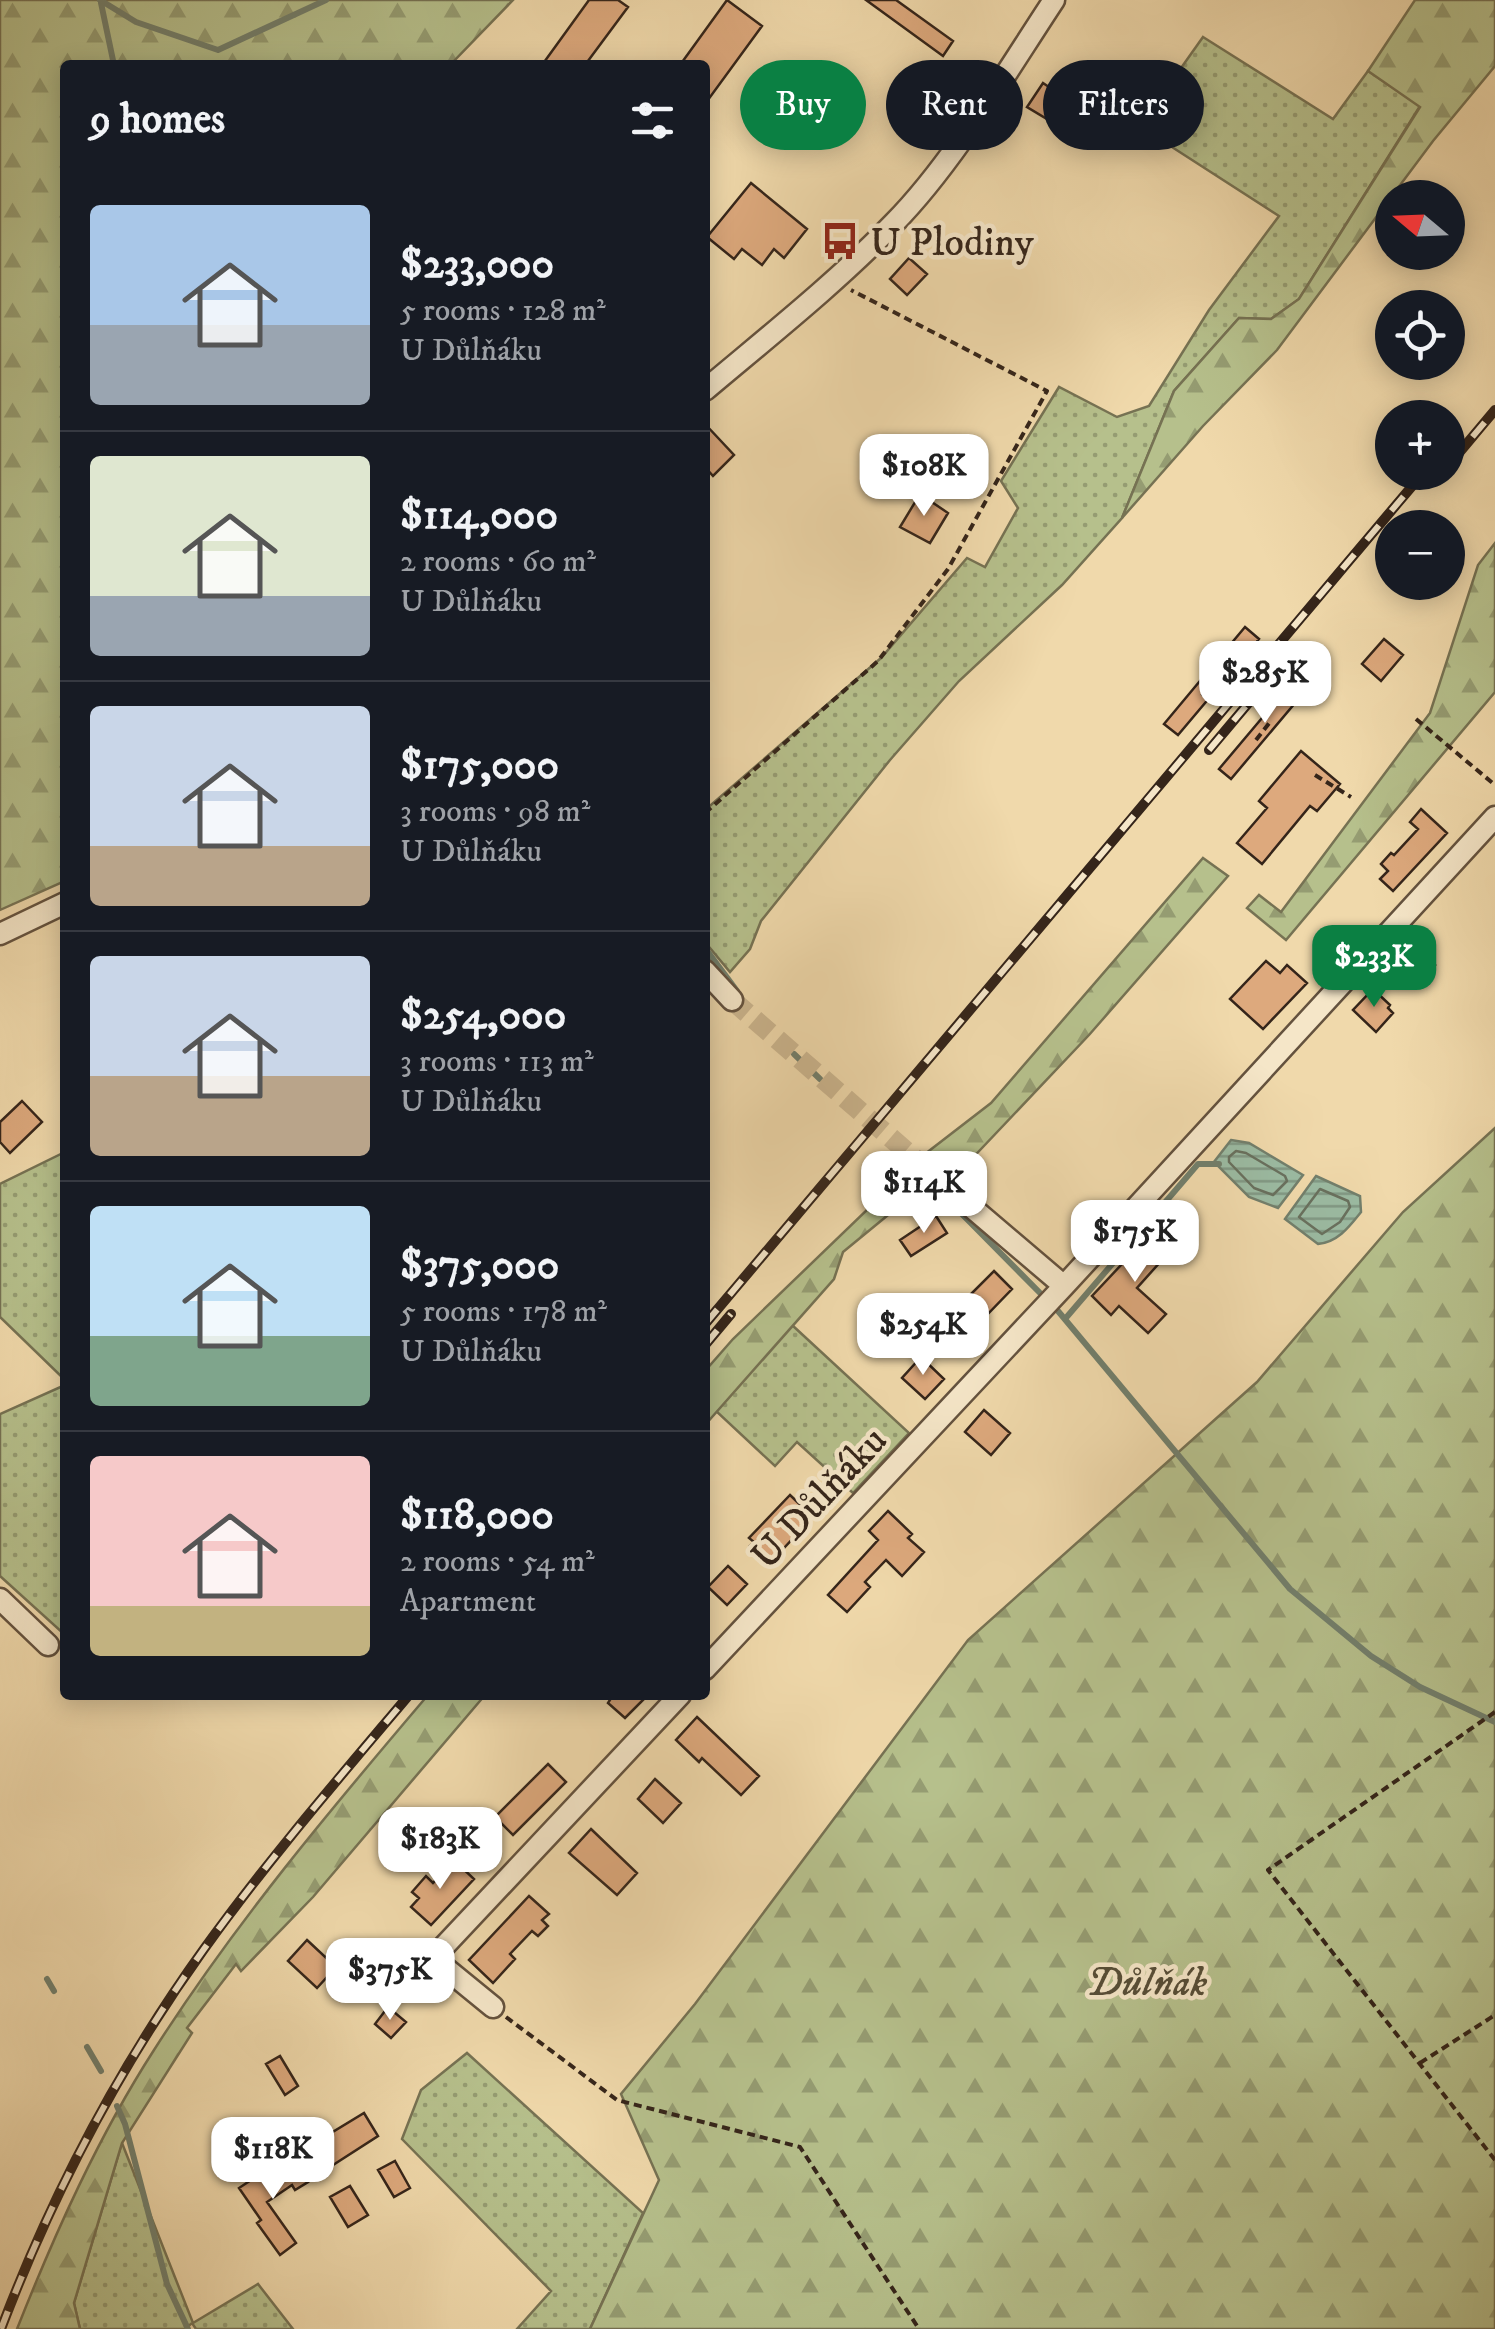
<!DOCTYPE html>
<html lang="en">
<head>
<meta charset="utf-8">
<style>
	body { margin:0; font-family:"IM FELL DW Pica",serif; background:#242831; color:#f1f3f6; height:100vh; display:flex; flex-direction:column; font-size:38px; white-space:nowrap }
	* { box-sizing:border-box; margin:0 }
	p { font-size:32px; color:#9ea1a6 }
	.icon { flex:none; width:55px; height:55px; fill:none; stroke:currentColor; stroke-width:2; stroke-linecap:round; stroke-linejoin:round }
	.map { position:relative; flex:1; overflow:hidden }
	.drawer { position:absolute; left:60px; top:60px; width:650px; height:1640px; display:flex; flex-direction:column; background:#171b24; border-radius:10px; box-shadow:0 5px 25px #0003 }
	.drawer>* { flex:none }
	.guide { position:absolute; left:740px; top:60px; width:605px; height:90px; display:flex; gap:20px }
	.needle { width:65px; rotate:289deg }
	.controls { position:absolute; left:1375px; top:180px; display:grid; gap:20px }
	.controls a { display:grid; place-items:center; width:90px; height:90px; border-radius:50%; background:#171b24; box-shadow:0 5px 25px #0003; font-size:50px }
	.price { position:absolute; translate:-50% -85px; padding:0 22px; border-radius:20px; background:#fff; color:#222; font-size:32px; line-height:65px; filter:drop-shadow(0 2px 5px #0008) }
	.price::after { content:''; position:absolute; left:50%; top:60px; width:30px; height:22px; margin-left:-15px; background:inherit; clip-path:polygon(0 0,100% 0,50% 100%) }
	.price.on { background:#0b8043; color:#fff }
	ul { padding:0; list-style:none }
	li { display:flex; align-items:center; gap:30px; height:250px; padding:0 30px }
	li+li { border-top:2px solid #363941 }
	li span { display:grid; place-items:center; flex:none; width:280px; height:200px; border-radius:10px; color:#555 }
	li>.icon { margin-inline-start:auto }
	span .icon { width:120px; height:120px; fill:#fffc; stroke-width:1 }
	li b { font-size:42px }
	h2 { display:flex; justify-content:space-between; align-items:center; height:120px; padding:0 30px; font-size:42px }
	.pill { padding:0 35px; border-radius:45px; background:#171b24; box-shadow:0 5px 25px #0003; font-size:35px; line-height:90px }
	.pill.on { background:#0b8043; color:#fff }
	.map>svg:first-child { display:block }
</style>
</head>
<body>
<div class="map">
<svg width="1495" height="2329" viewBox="0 0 1495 2329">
	<defs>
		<pattern id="green-dots" width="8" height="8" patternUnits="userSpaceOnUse" patternTransform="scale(2.5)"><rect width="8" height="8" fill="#b6c08c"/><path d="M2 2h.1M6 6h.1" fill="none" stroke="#959c72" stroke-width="1.8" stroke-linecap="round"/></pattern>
		<pattern id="forest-firs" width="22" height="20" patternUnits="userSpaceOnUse" patternTransform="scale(2.5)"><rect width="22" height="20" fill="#b6c08c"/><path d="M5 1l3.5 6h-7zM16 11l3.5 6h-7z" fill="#959c72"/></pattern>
		<pattern id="water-rules" width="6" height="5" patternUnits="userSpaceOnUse" patternTransform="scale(2.5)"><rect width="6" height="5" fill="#9bbba3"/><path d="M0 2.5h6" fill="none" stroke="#7f9884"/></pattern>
	</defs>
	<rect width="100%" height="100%" fill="#f0d9ab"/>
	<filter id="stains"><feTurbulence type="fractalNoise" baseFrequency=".002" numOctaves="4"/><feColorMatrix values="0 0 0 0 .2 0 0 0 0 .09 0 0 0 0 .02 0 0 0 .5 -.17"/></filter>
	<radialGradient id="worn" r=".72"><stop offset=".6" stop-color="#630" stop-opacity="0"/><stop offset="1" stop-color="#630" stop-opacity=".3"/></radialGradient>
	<path fill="url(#green-dots)" stroke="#767253" stroke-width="2.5" d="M1203 37 1333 119 1368 71 1420 106 1299 299 1271 319 1239 318 1174 391 1122 518 1062 585 959 681 890 760 761 921 750 949 730 972 705 942V810L881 658 967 558 985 567 1018 508 1001 481 1059 387 1117 417 1149 406 1209 310 1279 216 1116 111 1169 85Z
		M65 1152V1380L0 1317V1184Z
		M792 1325 909 1433 853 1493 797 1442 775 1466 716 1411Z
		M65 1385V1635L0 1576V1414Z
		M467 2053 643 2213 590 2329H517L551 2291 402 2139 421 2090Z
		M122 2143 193 2323 258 2284 293 2329H196L192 2323 185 2329H80L74 2303Z"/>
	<path fill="url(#forest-firs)" stroke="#767253" stroke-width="2.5" d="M0 0H513L450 65H65V881L0 910Z
		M1415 0H1495V66L1433 141 1277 350 1203 426 1122 518 1174 391 1239 318 1271 319 1299 299 1420 107 1368 71Z
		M1495 543V692L1286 940 1247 908 1259 895 1281 912 1430 713 1478 565Z
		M1203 858 1228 876 1089 1035 964 1167 937 1203 921 1188 843 1252 834 1279 705 1425V1371L733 1339 925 1154 991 1103Z
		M1495 1128V2329H590L659 2180 621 2094 695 2004 968 1640 1257 1382 1403 1212Z
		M428 1695H485L313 1897 241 1971 236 1964 187 2028 192 2033 122 2143 74 2303 80 2329H17C55 2233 98 2137 154 2050 235 1923 331 1809 428 1695Z"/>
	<path fill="url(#water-rules)" stroke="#727f6c" stroke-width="2.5" d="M1231 1140 1249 1143 1303 1175 1278 1208 1249 1197 1214 1162Z
		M1316 1176 1360 1196 1361 1212C1349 1227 1338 1242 1318 1244L1285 1219Z"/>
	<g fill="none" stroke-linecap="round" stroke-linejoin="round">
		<path stroke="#68705e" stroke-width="2.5" d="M1236 1151 1246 1153 1285 1176 1287 1181 1273 1195 1254 1188 1229 1162V1157Z
			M1320 1189 1348 1201 1350 1207 1340 1222 1322 1234 1299 1217Z"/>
		<path stroke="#727f6c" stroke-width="6" d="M100 0 136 22 218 50 326 0
			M101 3 114 65
			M705 948 737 991
			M794 1054 820 1079
			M891 1144 893 1147
			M912 1164 925 1176
			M948 1200 1045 1298
			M1058 1311 1290 1589 1371 1656 1420 1687 1495 1722
			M1065 1319 1198 1164H1219
			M47 1979 54 1991
			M87 2047 101 2071
			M117 2106 125 2124 167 2284 188 2329"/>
	</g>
	<path fill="#dda97d" stroke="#35251a" stroke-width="2.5" d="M589 0H618L628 7 585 65H542Z
		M727 0 762 26 705 104V65H680Z
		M866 0H896L953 41 943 56Z
		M1043 83 1086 112 1072 134 1027 107Z
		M751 183 807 229 784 258 774 249 762 265 742 249 734 259 707 237Z
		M909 258 927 274 907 295 890 279Z
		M705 424 734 455 713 476 705 467Z
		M920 494 948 513 930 543 900 527Z
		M1245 627 1259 639 1178 735 1164 724Z
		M1384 639 1403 655 1381 681 1362 664Z
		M1300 673 1312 683 1231 779 1219 769Z
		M1301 751 1340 784 1317 811 1310 806 1262 864 1237 843 1267 808 1259 801Z
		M1421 809 1447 833 1393 891 1380 879 1388 871 1381 864 1391 853 1394 855 1418 829 1410 822Z
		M1414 946 1435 965 1421 980 1414 974 1411 978 1396 965Z
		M1266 961 1280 973 1287 965 1307 983 1263 1029 1230 999Z
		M1373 989 1390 1005 1388 1008 1393 1013 1376 1032 1353 1010Z
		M22 1101 42 1122 10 1153 0 1142V1122Z
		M936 1216 947 1233 911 1256 900 1240Z
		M1151 1233 1170 1251 1137 1288 1166 1314 1148 1333 1119 1306 1111 1315 1092 1296Z
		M994 1271 1012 1289 983 1319 964 1301Z
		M921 1357 944 1379 925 1399 902 1378Z
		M984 1410 1010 1433 991 1455 965 1432Z
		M790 1495 813 1517 769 1564 750 1546 754 1542 749 1538Z
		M888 1511 912 1534 908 1538 924 1552 902 1576 886 1560 865 1582 870 1587 847 1612 828 1595 878 1540 869 1531Z
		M728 1566 747 1584 727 1605 708 1587Z
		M613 1695H648L625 1718 608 1703Z
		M697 1717 759 1776 741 1795 702 1758 699 1762 676 1740Z
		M548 1764 566 1782 513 1835 495 1817Z
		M655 1779 681 1803 663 1823 638 1799Z
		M591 1829 637 1873 617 1895 569 1853Z
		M455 1861 474 1879 431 1925 411 1907 419 1898 412 1892 426 1876 433 1883Z
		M529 1896 549 1914 542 1920 548 1926 538 1936 532 1931 510 1954 515 1959 493 1983 469 1960Z
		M307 1940 336 1967 317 1988 288 1961Z
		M388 2007 406 2022 391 2038 375 2024Z
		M280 2056 298 2086 285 2095 266 2064Z
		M364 2113 378 2136 333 2165 318 2141Z
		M395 2161 410 2188 394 2197 378 2170Z
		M295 2162 308 2182 295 2190 292 2185 267 2202 296 2243 280 2255 257 2223 261 2220 239 2188 269 2168 274 2176Z
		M350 2186 368 2215 348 2227 330 2197Z"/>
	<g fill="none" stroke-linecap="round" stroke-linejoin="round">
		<path stroke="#cbb58e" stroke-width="20" stroke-dasharray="20 10" stroke-linecap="butt" d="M732 1000 929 1171"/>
		<g stroke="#64523e" stroke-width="25">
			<path id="minor" d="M705 390C769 336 836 283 894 223 953 163 1007 71 1054 0
				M0 934 65 903
				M705 971 732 1000
				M929 1171 1064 1286
				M0 1599 48 1645
				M705 1669 1064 1286 1495 817
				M493 2007 433 1958 680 1695"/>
		</g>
		<path stroke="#35251a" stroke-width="4" stroke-dasharray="8 5" stroke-linecap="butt" d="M1202 696 1220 675
			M1416 719 1495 785
			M1256 740 1270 722
			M1315 775 1351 797
			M705 813 878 661 948 569 1047 391 851 290
			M1495 1712 1268 1870 1495 2160
			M506 2017 617 2100 800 2147 919 2329
			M1420 2063 1495 2015"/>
		<use href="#minor" stroke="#f5e6c8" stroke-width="20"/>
		<g stroke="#35251a" stroke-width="10">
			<path id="rail" d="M1448 466 1495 410
				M1209 750 1267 681
				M705 1324 1424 472
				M705 1345 731 1314
				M1 2329C52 2194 120 2066 204 1949 268 1860 339 1778 409 1695"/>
		</g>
		<use href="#rail" stroke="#f5e6c8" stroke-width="6" stroke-dasharray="19" stroke-linecap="butt"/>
	</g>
	<defs>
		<g id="bus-bare" transform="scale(3)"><path d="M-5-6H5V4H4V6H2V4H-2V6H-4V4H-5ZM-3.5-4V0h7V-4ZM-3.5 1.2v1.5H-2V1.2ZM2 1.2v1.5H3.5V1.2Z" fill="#8f2418" stroke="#f5e6c8" stroke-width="2.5" paint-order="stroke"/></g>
	</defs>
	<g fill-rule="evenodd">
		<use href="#bus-bare" x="840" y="241"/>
	</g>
	<g text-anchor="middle" stroke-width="9" stroke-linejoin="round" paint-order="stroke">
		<g font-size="40" fill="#35251a" stroke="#f5e6c8" text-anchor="start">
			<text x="870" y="255">U Plodiny</text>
		</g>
		<g font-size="40" fill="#35251a" stroke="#f5e6c8">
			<text transform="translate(818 1497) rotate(-47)" y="14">U Důlňáku</text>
		</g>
		<g font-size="40" font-style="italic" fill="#554c36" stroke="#f5e6c8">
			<text x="1147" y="1995">Důlňák</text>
		</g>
	</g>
	<rect width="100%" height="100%" filter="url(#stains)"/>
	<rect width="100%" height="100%" fill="url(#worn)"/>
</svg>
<div class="controls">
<a><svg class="needle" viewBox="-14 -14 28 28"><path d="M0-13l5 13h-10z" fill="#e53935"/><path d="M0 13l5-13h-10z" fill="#9ea1a6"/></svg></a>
<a><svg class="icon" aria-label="locate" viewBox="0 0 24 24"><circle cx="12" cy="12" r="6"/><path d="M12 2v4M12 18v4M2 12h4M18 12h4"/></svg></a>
<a>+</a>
<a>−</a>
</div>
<b class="price" style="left:924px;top:519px">$108K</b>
<b class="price" style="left:1265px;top:726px">$285K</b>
<b class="price on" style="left:1374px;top:1010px">$233K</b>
<b class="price" style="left:924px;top:1236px">$114K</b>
<b class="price" style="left:1135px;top:1285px">$175K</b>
<b class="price" style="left:923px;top:1378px">$254K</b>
<b class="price" style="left:440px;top:1892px">$183K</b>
<b class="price" style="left:390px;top:2023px">$375K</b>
<b class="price" style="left:273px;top:2202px">$118K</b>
<div class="guide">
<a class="pill on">Buy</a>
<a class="pill">Rent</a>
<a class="pill">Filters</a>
</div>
<section class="drawer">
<h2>9 homes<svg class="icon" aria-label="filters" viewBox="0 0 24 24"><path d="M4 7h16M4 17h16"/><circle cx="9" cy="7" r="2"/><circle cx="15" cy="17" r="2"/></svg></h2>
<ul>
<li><span style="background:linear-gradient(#a9c7e8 60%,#9aa5b1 0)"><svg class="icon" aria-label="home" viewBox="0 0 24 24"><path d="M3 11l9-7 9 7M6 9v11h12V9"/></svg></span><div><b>$233,000</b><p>5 rooms · 128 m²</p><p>U Důlňáku</p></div></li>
<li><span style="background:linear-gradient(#dfe7d0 70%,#9aa5b1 0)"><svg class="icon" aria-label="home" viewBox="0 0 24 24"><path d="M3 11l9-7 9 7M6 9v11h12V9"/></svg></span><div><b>$114,000</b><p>2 rooms · 60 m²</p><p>U Důlňáku</p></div></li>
<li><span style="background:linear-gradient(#c9d6e8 70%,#b9a48a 0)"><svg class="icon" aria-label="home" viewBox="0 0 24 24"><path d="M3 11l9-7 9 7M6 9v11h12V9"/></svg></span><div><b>$175,000</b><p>3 rooms · 98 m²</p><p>U Důlňáku</p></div></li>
<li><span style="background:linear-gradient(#c9d6e8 60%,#b9a48a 0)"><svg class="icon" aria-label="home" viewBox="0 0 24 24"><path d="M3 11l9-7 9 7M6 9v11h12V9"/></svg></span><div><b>$254,000</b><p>3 rooms · 113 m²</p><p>U Důlňáku</p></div></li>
<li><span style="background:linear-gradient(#bfe0f5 65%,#7fa58c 0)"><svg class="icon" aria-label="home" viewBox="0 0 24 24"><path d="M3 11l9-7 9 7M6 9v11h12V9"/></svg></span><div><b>$375,000</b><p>5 rooms · 178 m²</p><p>U Důlňáku</p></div></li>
<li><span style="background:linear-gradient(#f6c9c9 75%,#c2b280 0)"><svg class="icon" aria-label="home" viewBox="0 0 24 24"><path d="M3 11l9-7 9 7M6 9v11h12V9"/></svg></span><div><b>$118,000</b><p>2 rooms · 54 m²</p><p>Apartment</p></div></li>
</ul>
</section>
</div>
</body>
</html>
